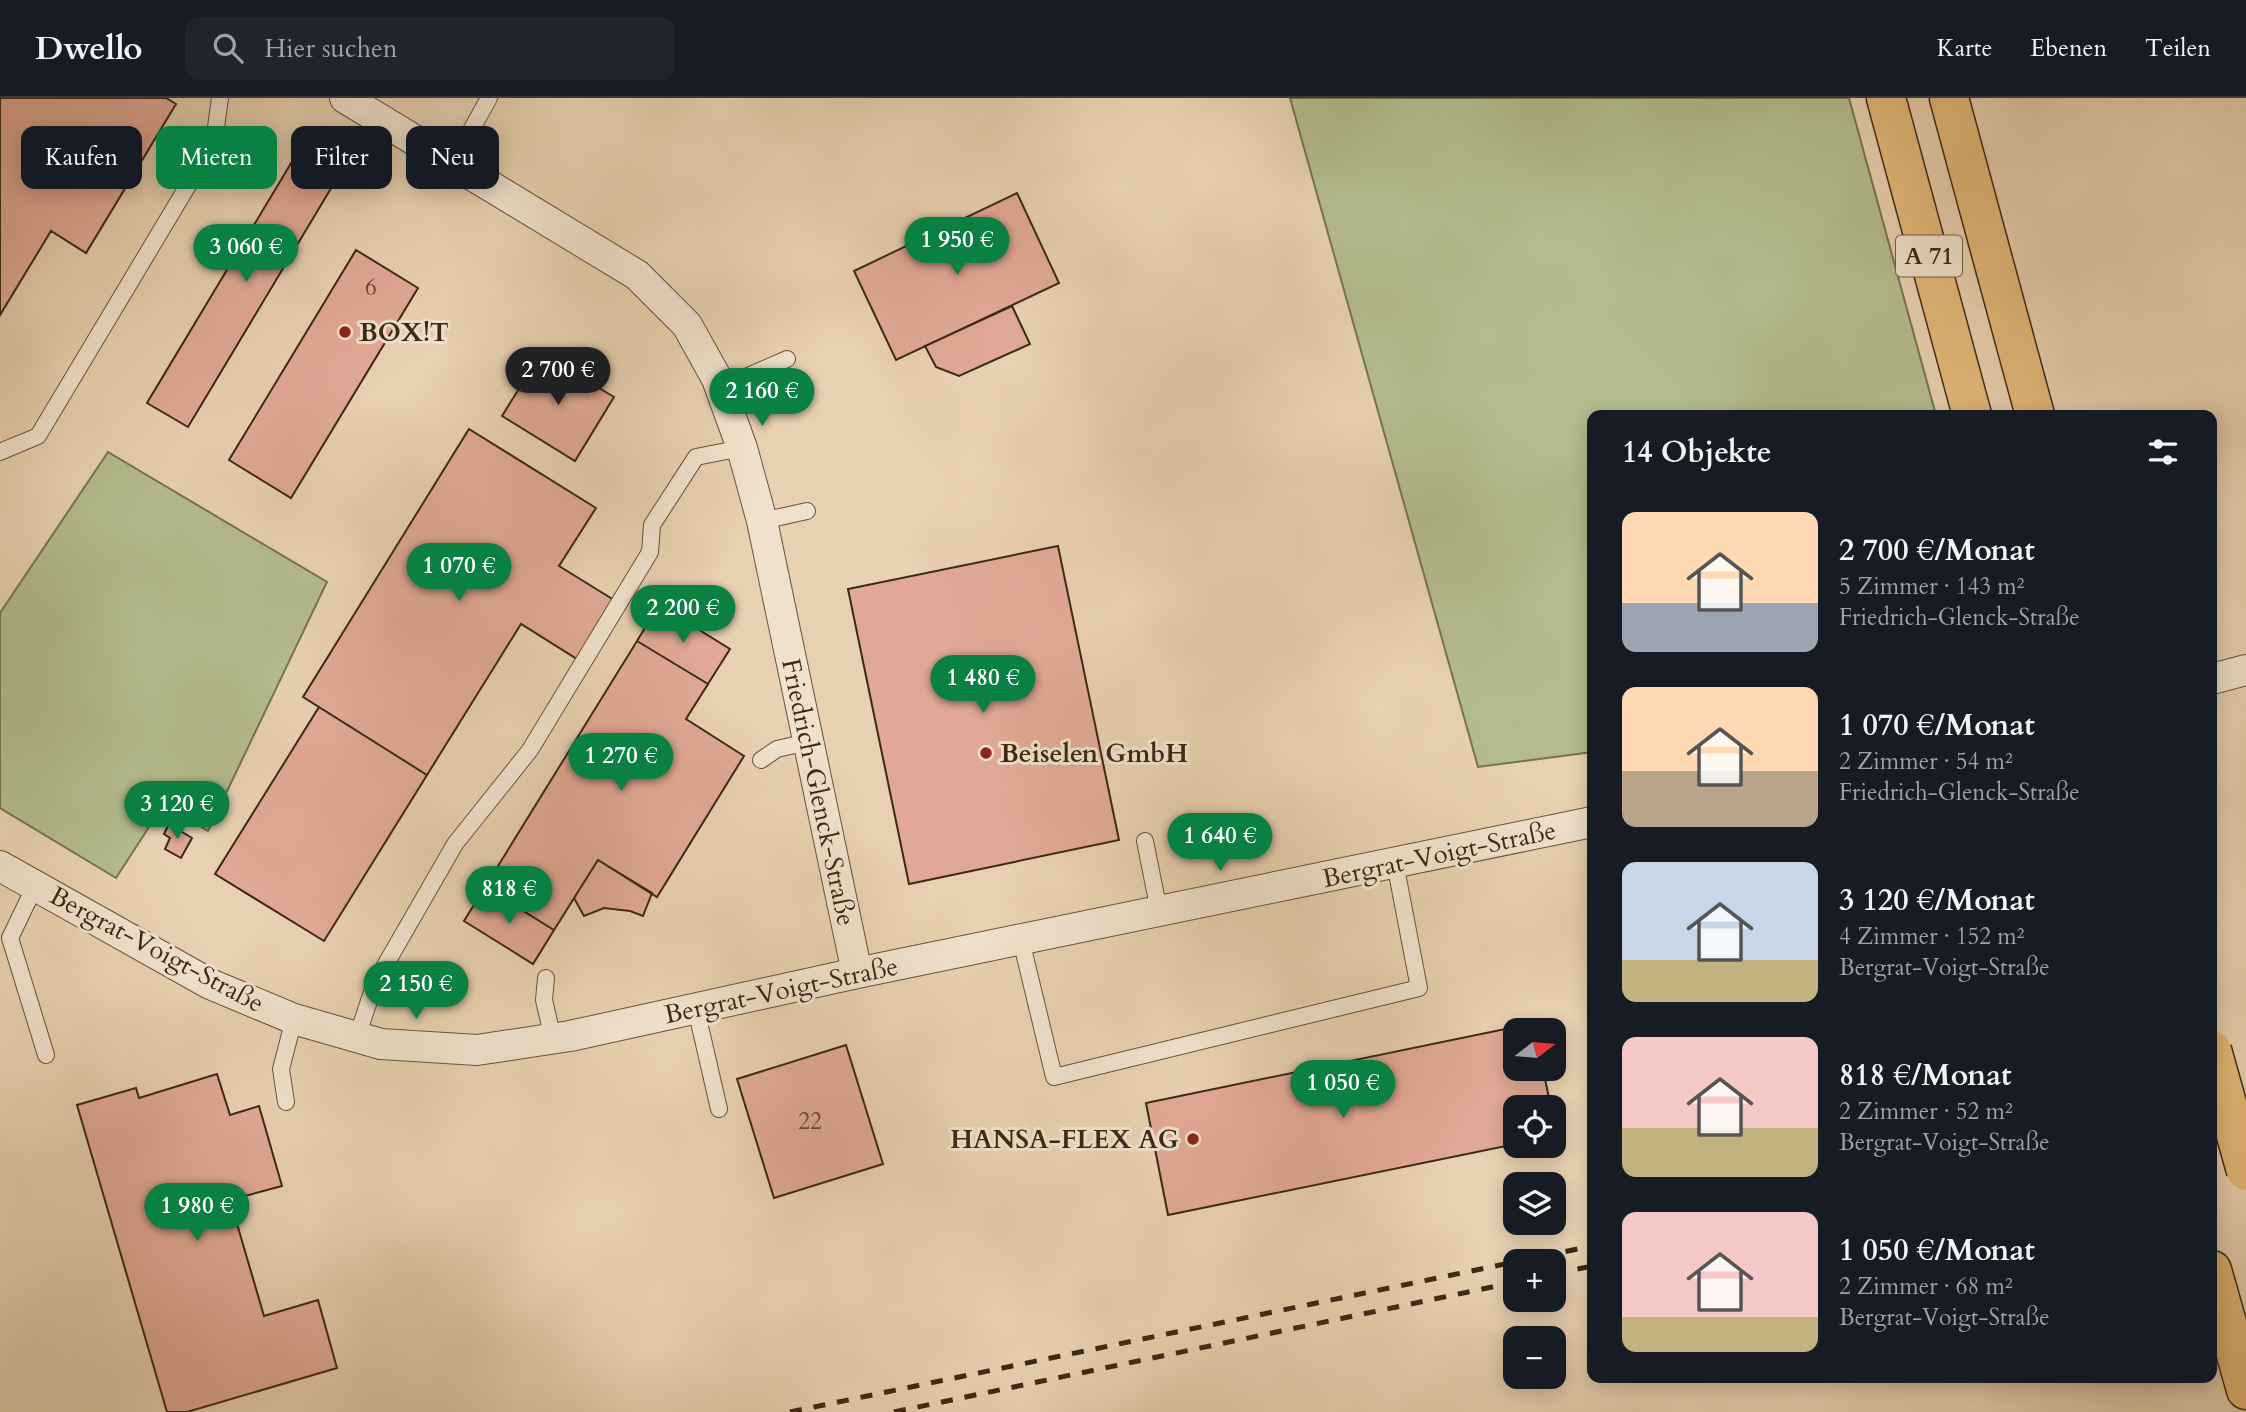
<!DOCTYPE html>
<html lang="de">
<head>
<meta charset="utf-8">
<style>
	body { margin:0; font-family:Cardo,serif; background:#20242c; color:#f1f3f6; height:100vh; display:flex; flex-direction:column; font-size:26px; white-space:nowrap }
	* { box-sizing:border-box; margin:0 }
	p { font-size:23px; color:#9ea1a6 }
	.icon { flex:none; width:38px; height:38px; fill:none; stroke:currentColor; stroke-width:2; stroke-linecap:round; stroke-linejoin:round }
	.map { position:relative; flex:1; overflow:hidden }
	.sheet { position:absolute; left:1587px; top:312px; width:630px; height:973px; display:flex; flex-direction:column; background:#171b24; border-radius:14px; box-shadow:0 4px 18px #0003 }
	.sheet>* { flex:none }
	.hud { position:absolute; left:21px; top:28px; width:665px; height:63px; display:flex; gap:14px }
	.needle { width:46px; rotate:74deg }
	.controls { position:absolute; left:1503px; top:920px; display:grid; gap:14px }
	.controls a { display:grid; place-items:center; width:63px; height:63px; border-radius:14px; background:#171b24; box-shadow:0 4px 18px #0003; font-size:35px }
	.price { position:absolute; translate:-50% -60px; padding:0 16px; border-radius:24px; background:#0b8043; color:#fff; font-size:23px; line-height:46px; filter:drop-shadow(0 2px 4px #0008) }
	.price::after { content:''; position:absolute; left:50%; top:42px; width:21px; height:16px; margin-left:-10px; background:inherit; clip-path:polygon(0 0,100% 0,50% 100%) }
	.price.active { background:#222; color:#fff }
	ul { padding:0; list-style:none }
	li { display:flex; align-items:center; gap:21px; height:175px; padding:0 35px }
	li span { display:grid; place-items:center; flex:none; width:196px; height:140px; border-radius:14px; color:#555 }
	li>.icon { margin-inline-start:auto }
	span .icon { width:84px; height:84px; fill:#fffc; stroke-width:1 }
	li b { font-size:30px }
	h2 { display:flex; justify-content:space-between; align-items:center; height:84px; padding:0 35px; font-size:30px }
	.pill { padding:0 24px; border-radius:14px; background:#171b24; box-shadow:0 4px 18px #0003; font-size:24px; line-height:63px }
	.pill.active { background:#0b8043; color:#fff }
	header { display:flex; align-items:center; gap:42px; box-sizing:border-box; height:98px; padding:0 35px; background:#171b24; border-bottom:2px solid #363941 }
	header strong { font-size:33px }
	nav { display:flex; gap:38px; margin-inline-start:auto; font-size:24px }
	.search { width:490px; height:63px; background:#20242c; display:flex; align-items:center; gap:18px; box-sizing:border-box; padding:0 24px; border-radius:14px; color:#9ea1a6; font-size:26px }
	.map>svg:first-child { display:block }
</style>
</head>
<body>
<header>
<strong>Dwello</strong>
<div class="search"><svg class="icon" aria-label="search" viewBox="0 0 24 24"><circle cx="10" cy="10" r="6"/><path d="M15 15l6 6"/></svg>Hier suchen</div>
<nav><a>Karte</a><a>Ebenen</a><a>Teilen</a></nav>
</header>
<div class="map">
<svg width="2246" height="1314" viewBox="0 0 2246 1314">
	<rect width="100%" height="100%" fill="#e8d1b0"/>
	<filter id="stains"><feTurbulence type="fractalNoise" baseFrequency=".00286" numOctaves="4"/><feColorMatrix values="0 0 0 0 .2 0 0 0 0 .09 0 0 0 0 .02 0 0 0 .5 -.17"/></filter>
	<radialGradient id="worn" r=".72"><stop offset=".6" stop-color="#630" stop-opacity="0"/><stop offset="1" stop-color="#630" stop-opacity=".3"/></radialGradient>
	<path fill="#b3bc8d" stroke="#787250" stroke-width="2" d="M1290 0H1849L1936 317H1592V654L1478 669Z
		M108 354 327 484 208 733 164 706 116 780 0 710V515Z"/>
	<path fill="#e1a995" stroke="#3c2814" stroke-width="2" d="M0 0H166L176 6 86 155 51 133 0 217Z
		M305 42 345 67 188 329 147 305Z
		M1017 95 1059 185 896 262 854 173Z
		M356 152 418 190 291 400 229 362Z
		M1012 208 1030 246 959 278 936 269 925 248Z
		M541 255 614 299 575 363 502 318Z
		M469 331 596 410 559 468 614 502 577 561 521 526 427 677 303 599Z
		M1058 448 1119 742 909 786 848 491Z
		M659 507 730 551 708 586 637 543Z
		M637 543 708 586 686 621 744 658 657 799 598 762 554 832 485 789Z
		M319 609 427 677 324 843 215 776Z
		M169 726 192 740 181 760 165 751 170 740 164 736Z
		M598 762 652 795 643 818 630 813 604 810 584 818 574 800Z
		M485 789 554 832 533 866 464 823Z
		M1534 925 1536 933H1516V971H1543L1551 1010H1516V1046L1168 1117 1146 1005Z
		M846 947 883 1066 774 1100 737 981Z
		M217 976 230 1017 259 1008 282 1088 230 1102 264 1218 318 1202 337 1270 187 1314H167L77 1007 136 990 139 1000Z"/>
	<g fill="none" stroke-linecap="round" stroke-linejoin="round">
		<g stroke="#67523b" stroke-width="18">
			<path id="service" d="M453 65 489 0
				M721 290 787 261
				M0 354 38 338 214 44 220 0
				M762 423 807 413
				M761 662 777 651 808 644
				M1145 743 1159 813
				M35 788 10 840 46 957
				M1021 842 1054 979 1419 890 1395 765
				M546 880 544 902 553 941
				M696 911 719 1011
				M357 939 375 885 455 746 530 652 650 454 652 427 696 359 742 350
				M286 1004 281 971 294 921"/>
		</g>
		<g stroke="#67523b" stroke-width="32">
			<path id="minor" d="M345 0 637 177 687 227 717 281 742 350 762 423 857 875
				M2212 581 2246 572
				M0 768 210 886 294 921 381 946 477 952 570 938 857 875 1592 724"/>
		</g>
		<g stroke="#3c2814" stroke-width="41">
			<path id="motorway" d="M1886 0 1972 317
				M1949 0 2035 317
				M2212 1172 2246 1292"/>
		</g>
		<use href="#service" stroke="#f0e1cc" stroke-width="16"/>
		<use href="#minor" stroke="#f0e1cc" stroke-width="30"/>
		<use href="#motorway" stroke="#e4b878" stroke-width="38"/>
		<path stroke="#3c2814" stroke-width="5" stroke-dasharray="12 12" stroke-linecap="butt" d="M2212 1019 2246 1011
			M2212 1039 2246 1031
			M1554 1176 1592 1168
			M790 1314 1592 1148
			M894 1314 1516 1184"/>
		<g stroke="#3c2814" stroke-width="41" stroke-linecap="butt">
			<path id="motorway-bridge" d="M2212 952 2246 1073"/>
		</g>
		<use href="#motorway-bridge" stroke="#e4b878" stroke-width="38"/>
	</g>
	<g fill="#8f2418" stroke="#f0e1cc" stroke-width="2.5">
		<circle cx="345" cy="234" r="7"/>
		<circle cx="986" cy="655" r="7"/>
		<circle cx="1193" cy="1041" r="7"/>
	</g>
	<g text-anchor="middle" stroke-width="6" stroke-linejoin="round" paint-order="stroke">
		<g font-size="23" fill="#654834">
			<text x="371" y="197">6</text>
			<text x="810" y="1031">22</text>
		</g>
		<rect fill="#f0e1cc" stroke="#72604b" stroke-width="2" x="1896" y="137.5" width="66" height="41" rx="5"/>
		<g font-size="24" font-weight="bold" fill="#3c2814">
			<text x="1929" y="166">A 71</text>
		</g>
		<g font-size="26" font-weight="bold" fill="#3c2814" stroke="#f0e1cc" text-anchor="start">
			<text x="359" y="243">BOX!T</text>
			<text x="1000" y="664">Beiselen GmbH</text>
			<text x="1179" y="1050" text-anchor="end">HANSA-FLEX AG</text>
		</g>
		<g font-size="26" fill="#3c2814" stroke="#f0e1cc">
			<text transform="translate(819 694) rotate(78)" y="9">Friedrich-Glenck-Straße</text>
			<text transform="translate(1439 756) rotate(-12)" y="9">Bergrat-Voigt-Straße</text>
			<text transform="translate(157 851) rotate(28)" y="9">Bergrat-Voigt-Straße</text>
			<text transform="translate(781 892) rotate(-12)" y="9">Bergrat-Voigt-Straße</text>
		</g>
	</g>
	<rect width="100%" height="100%" filter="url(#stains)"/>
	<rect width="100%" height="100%" fill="url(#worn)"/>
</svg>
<div class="controls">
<a><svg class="needle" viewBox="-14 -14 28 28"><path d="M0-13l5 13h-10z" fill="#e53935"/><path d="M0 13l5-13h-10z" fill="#9ea1a6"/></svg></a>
<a><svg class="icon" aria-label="locate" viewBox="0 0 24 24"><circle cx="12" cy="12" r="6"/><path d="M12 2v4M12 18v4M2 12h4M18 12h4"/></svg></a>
<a><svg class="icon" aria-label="layers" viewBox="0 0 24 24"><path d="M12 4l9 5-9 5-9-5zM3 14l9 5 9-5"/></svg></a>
<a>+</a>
<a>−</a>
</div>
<b class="price" style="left:957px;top:179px">1 950 €</b>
<b class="price" style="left:246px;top:186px">3 060 €</b>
<b class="price active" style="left:558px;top:309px">2 700 €</b>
<b class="price" style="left:762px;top:330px">2 160 €</b>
<b class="price" style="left:459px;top:505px">1 070 €</b>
<b class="price" style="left:683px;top:547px">2 200 €</b>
<b class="price" style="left:983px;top:617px">1 480 €</b>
<b class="price" style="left:621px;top:695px">1 270 €</b>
<b class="price" style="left:177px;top:743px">3 120 €</b>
<b class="price" style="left:1220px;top:775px">1 640 €</b>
<b class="price" style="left:509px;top:828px">818 €</b>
<b class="price" style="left:416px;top:923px">2 150 €</b>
<b class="price" style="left:1343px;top:1022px">1 050 €</b>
<b class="price" style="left:197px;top:1145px">1 980 €</b>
<div class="hud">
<a class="pill">Kaufen</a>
<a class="pill active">Mieten</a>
<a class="pill">Filter</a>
<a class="pill">Neu</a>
</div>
<section class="sheet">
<h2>14 Objekte<svg class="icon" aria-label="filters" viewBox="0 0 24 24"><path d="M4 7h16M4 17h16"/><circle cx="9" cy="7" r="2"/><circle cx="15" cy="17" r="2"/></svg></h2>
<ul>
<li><span style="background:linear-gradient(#ffd9b3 65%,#9aa5b1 0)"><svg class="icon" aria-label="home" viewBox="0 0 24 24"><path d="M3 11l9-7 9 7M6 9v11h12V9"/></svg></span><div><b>2 700 €/Monat</b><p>5 Zimmer · 143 m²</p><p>Friedrich-Glenck-Straße</p></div></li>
<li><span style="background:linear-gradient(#ffd9b3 60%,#b9a48a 0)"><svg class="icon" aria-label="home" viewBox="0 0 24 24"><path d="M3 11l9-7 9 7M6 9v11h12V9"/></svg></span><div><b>1 070 €/Monat</b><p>2 Zimmer · 54 m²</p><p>Friedrich-Glenck-Straße</p></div></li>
<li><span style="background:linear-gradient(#c9d6e8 70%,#c2b280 0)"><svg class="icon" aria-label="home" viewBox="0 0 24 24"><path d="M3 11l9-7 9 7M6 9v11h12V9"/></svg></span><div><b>3 120 €/Monat</b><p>4 Zimmer · 152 m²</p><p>Bergrat-Voigt-Straße</p></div></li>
<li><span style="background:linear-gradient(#f6c9c9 65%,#c2b280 0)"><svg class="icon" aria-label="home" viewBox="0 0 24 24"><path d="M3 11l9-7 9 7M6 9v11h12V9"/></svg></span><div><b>818 €/Monat</b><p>2 Zimmer · 52 m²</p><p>Bergrat-Voigt-Straße</p></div></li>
<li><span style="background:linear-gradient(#f6c9c9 75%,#c2b280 0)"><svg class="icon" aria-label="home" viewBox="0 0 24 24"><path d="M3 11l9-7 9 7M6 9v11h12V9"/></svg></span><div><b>1 050 €/Monat</b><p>2 Zimmer · 68 m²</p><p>Bergrat-Voigt-Straße</p></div></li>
</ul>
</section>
</div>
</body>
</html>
